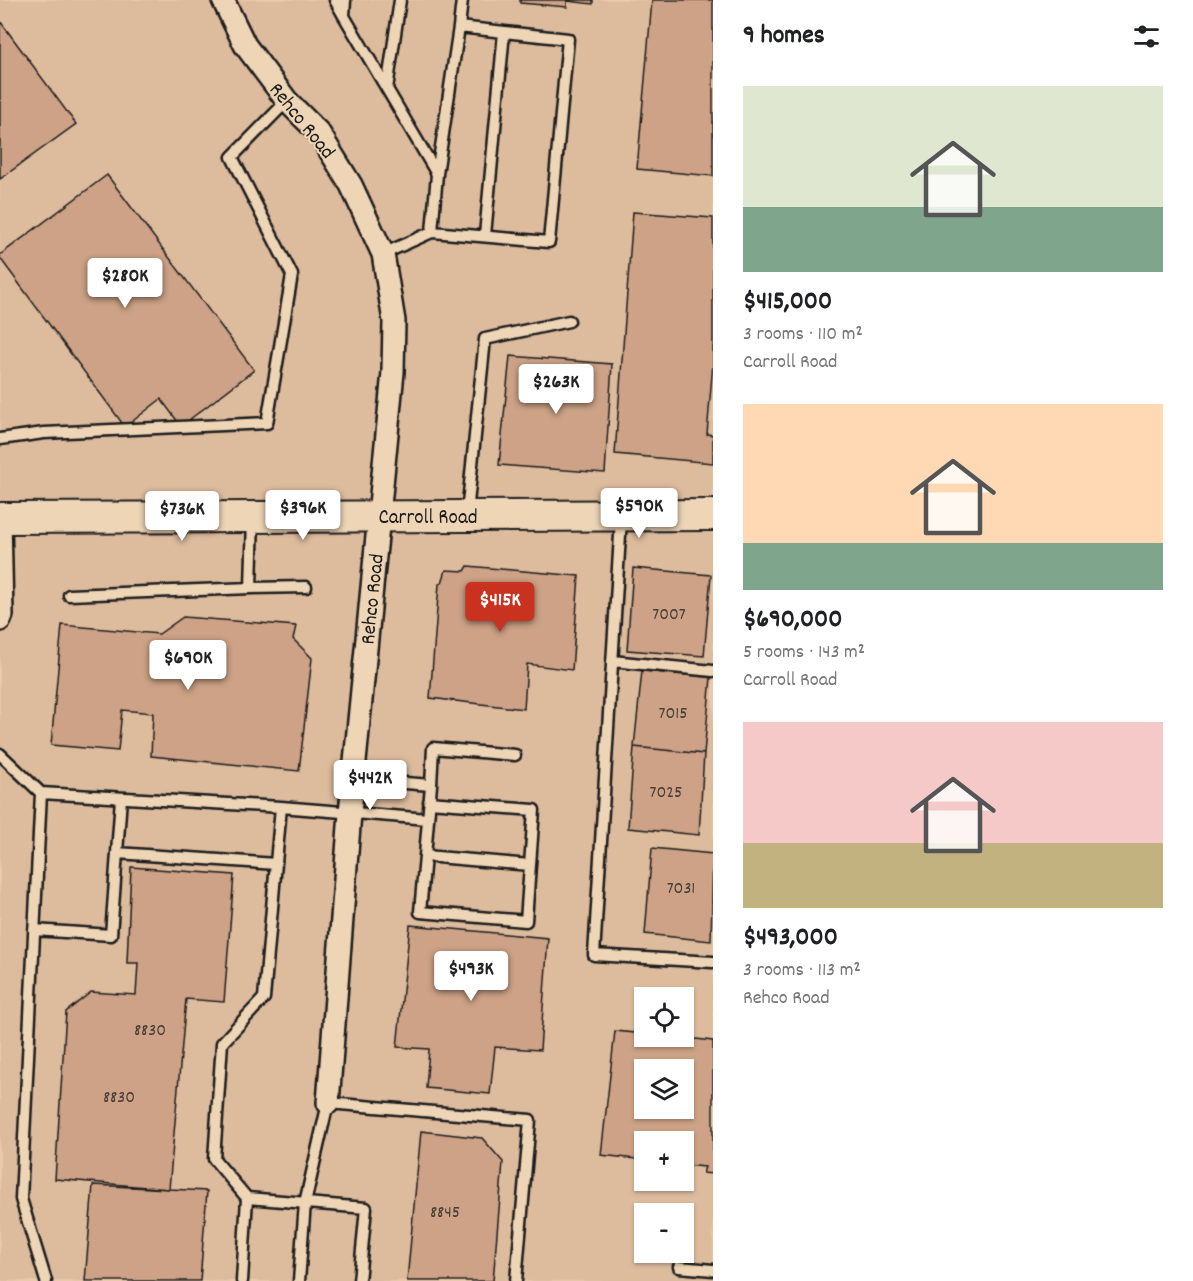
<!DOCTYPE html>
<html lang="en">
<head>
<meta charset="utf-8">
<style>
	body { margin:0; font-family:Dekko,sans-serif; background:#f2f2f2; color:#202124; height:100vh; display:flex; flex-direction:column; font-size:22px; white-space:nowrap }
	* { box-sizing:border-box; margin:0 }
	p { font-size:20px; color:#757577 }
	.icon { flex:none; width:33px; height:33px; fill:none; stroke:currentColor; stroke-width:2; stroke-linecap:round; stroke-linejoin:round }
	.map { position:relative; flex:1; overflow:hidden }
	.side { display:flex; flex-direction:column; background:#fff; width:480px }
	.side>* { flex:none }
	.tools { position:absolute; left:634px; top:987px; display:grid; gap:12px }
	.tools a { display:grid; place-items:center; width:60px; height:60px; border-radius:0px; background:#fff; box-shadow:0 2px 4px #0004; font-size:30px }
	.price { position:absolute; translate:-50% -51px; padding:0 14px; border-radius:6px; background:#fff; color:#222; font-size:20px; line-height:39px; filter:drop-shadow(0 2px 3px #0008) }
	.price::after { content:''; position:absolute; left:50%; top:36px; width:18px; height:14px; margin-left:-9px; background:inherit; clip-path:polygon(0 0,100% 0,50% 100%) }
	.price.selected { background:#c8321e; color:#fff }
	ul { padding:0; list-style:none }
	li { display:grid; align-content:center; gap:12px; height:318px; padding:0 30px }
	li span { display:grid; place-items:center; height:186px; border-radius:0px; color:#555 }
	li>.icon { margin-inline-start:auto }
	span .icon { width:108px; height:108px; fill:#fffc; stroke-width:1 }
	li b { font-size:26px }
	h2 { display:flex; justify-content:space-between; align-items:center; height:72px; padding:0 30px; font-size:26px }
	main { display:flex; flex:1; min-height:0 }
	.map>svg:first-child { display:block }
</style>
</head>
<body>
<main>
<div class="map">
<svg width="713" height="1281" viewBox="0 0 713 1281">
	<rect width="100%" height="100%" fill="#eacaab"/>
	<filter id="ink" filterUnits="userSpaceOnUse"><feTurbulence type="fractalNoise" baseFrequency=".0167" numOctaves="2"/><feDisplacementMap in="SourceGraphic" scale="12" xChannelSelector="R" yChannelSelector="G"/><feConvolveMatrix kernelMatrix="1 2 1 2 8 2 1 2 1" color-interpolation-filters="sRGB"/></filter>
	<g filter="url(#ink)">
		<path fill="#ddbb9d" fill-rule="evenodd" d="M0 0H713V1281H0ZM645 998H684V1036H645ZM645 1070H684V1108H645ZM645 1142H684V1180H645ZM645 1214H684V1252H645Z"/>
		<path fill="#cda286" stroke="#1c1c1c" stroke-width="1.5" fill-rule="evenodd" d="M520 0H593V4L567 1V7L520 3Z
			M652 0H713V176L637 169Z
			M0 21 76 124 0 179Z
			M107 175 254 370 181 426 161 399 125 427 0 258V255Z
			M633 212 713 218V363L707 434 713 435V463L615 454Z
			M510 356 612 364 605 473 499 465Z
			M468 566 579 576 572 670 527 664 524 709 430 698 439 584 442 583 446 570 465 571Z
			M633 568 711 575 704 656 627 650Z
			M183 617 296 626 293 639 312 658 299 771 151 756 153 713 122 710 118 751 51 745 62 625 159 634Z
			M642 671 711 677 704 754 634 747Z
			M634 747 704 754 699 835 628 828Z
			M652 848 713 854 711 941 645 934Z
			M131 867 234 875 224 1002 186 999 169 1189 55 1179 66 1012 91 992 136 995 138 963H127Z
			M410 925 548 938 540 1050 495 1047 490 1094 426 1088 429 1049 397 1047Z
			M615 1031 645 1034V1036H670L713 1041V1174L703 1173 705 1167 684 1165V1142H645V1160L601 1155ZM645 1070H684V1108H645Z
			M421 1131 482 1138 503 1162 493 1281H407Z
			M93 1185 207 1191 200 1281H85Z"/>
		<g fill="none" stroke-linecap="round" stroke-linejoin="round">
			<g stroke="#1c1c1c" stroke-width="15">
				<path id="lane" d="M335 0 344 16 345 0
					M344 16 437 174
					M387 89 400 0
					M432 232 437 174 459 27
					M485 235 504 32
					M383 254 432 232 549 242 568 39 459 27 462 0
					M0 439 44 433 267 423 292 275 232 157 287 101
					M467 513 485 339 569 321
					M253 517 251 588 306 587
					M621 519 594 955 713 962
					M69 595 251 588
					M612 661 713 671
					M0 754 41 793 21 1199 46 1281
					M354 779 431 785 433 748 515 755
					M41 793 281 807 264 998 222 1043 214 1159 247 1198
					M121 798 117 853 276 864
					M429 802 534 810 530 865
					M281 807 428 819
					M425 856 420 912 526 921 530 865 425 856 431 785
					M34 930 111 935 117 853
					M679 1267 713 1270
					M242 1281 247 1198 366 1208 359 1281
					M299 1281 305 1203 328 1103 530 1120 516 1281"/>
			</g>
			<g stroke="#1c1c1c" stroke-width="26">
				<path id="street" d="M223 0 245 45 287 101 319 133 351 185 383 254 394 321 393 372 350 813 328 1103
					M0 620 2 615 0 518"/>
			</g>
			<g stroke="#1c1c1c" stroke-width="34">
				<path id="secondary" d="M0 518 713 515"/>
			</g>
			<use href="#lane" stroke="#eed5b6" stroke-width="10"/>
			<use href="#street" stroke="#eed5b6" stroke-width="21"/>
			<use href="#secondary" stroke="#eed5b6" stroke-width="30"/>
		</g>
	</g>
	<g text-anchor="middle" stroke-width="4.5" stroke-linejoin="round" paint-order="stroke">
		<g font-size="18" fill="#483e36">
			<text x="669" y="619">7007</text>
			<text x="673" y="718">7015</text>
			<text x="666" y="797">7025</text>
			<text x="681" y="893">7031</text>
			<text x="150" y="1035">8830</text>
			<text x="119" y="1102">8830</text>
			<text x="445" y="1217">8845</text>
		</g>
		<g font-size="21" fill="#1c1c1c" stroke="#eed5b6">
			<text transform="translate(303 120) rotate(51)" y="7">Rehco Road</text>
			<text x="428" y="523">Carroll Road</text>
			<text transform="translate(371 599) rotate(-84)" y="7">Rehco Road</text>
		</g>
	</g>
</svg>
<div class="tools">
<a><svg class="icon" aria-label="locate" viewBox="0 0 24 24"><circle cx="12" cy="12" r="6"/><path d="M12 2v4M12 18v4M2 12h4M18 12h4"/></svg></a>
<a><svg class="icon" aria-label="layers" viewBox="0 0 24 24"><path d="M12 4l9 5-9 5-9-5zM3 14l9 5 9-5"/></svg></a>
<a>+</a>
<a>−</a>
</div>
<b class="price" style="left:125px;top:309px">$280K</b>
<b class="price" style="left:556px;top:415px">$263K</b>
<b class="price" style="left:639px;top:539px">$590K</b>
<b class="price" style="left:303px;top:541px">$396K</b>
<b class="price" style="left:182px;top:542px">$736K</b>
<b class="price selected" style="left:500px;top:633px">$415K</b>
<b class="price" style="left:188px;top:691px">$690K</b>
<b class="price" style="left:370px;top:811px">$442K</b>
<b class="price" style="left:471px;top:1002px">$493K</b>
</div>
<section class="side">
<h2>9 homes<svg class="icon" aria-label="filters" viewBox="0 0 24 24"><path d="M4 7h16M4 17h16"/><circle cx="9" cy="7" r="2"/><circle cx="15" cy="17" r="2"/></svg></h2>
<ul>
<li><span style="background:linear-gradient(#dfe7d0 65%,#7fa58c 0)"><svg class="icon" aria-label="home" viewBox="0 0 24 24"><path d="M3 11l9-7 9 7M6 9v11h12V9"/></svg></span><div><b>$415,000</b><p>3 rooms · 110 m²</p><p>Carroll Road</p></div></li>
<li><span style="background:linear-gradient(#ffd9b3 75%,#7fa58c 0)"><svg class="icon" aria-label="home" viewBox="0 0 24 24"><path d="M3 11l9-7 9 7M6 9v11h12V9"/></svg></span><div><b>$690,000</b><p>5 rooms · 143 m²</p><p>Carroll Road</p></div></li>
<li><span style="background:linear-gradient(#f6c9c9 65%,#c2b280 0)"><svg class="icon" aria-label="home" viewBox="0 0 24 24"><path d="M3 11l9-7 9 7M6 9v11h12V9"/></svg></span><div><b>$493,000</b><p>3 rooms · 113 m²</p><p>Rehco Road</p></div></li>
</ul>
</section>
</main>
</body>
</html>
